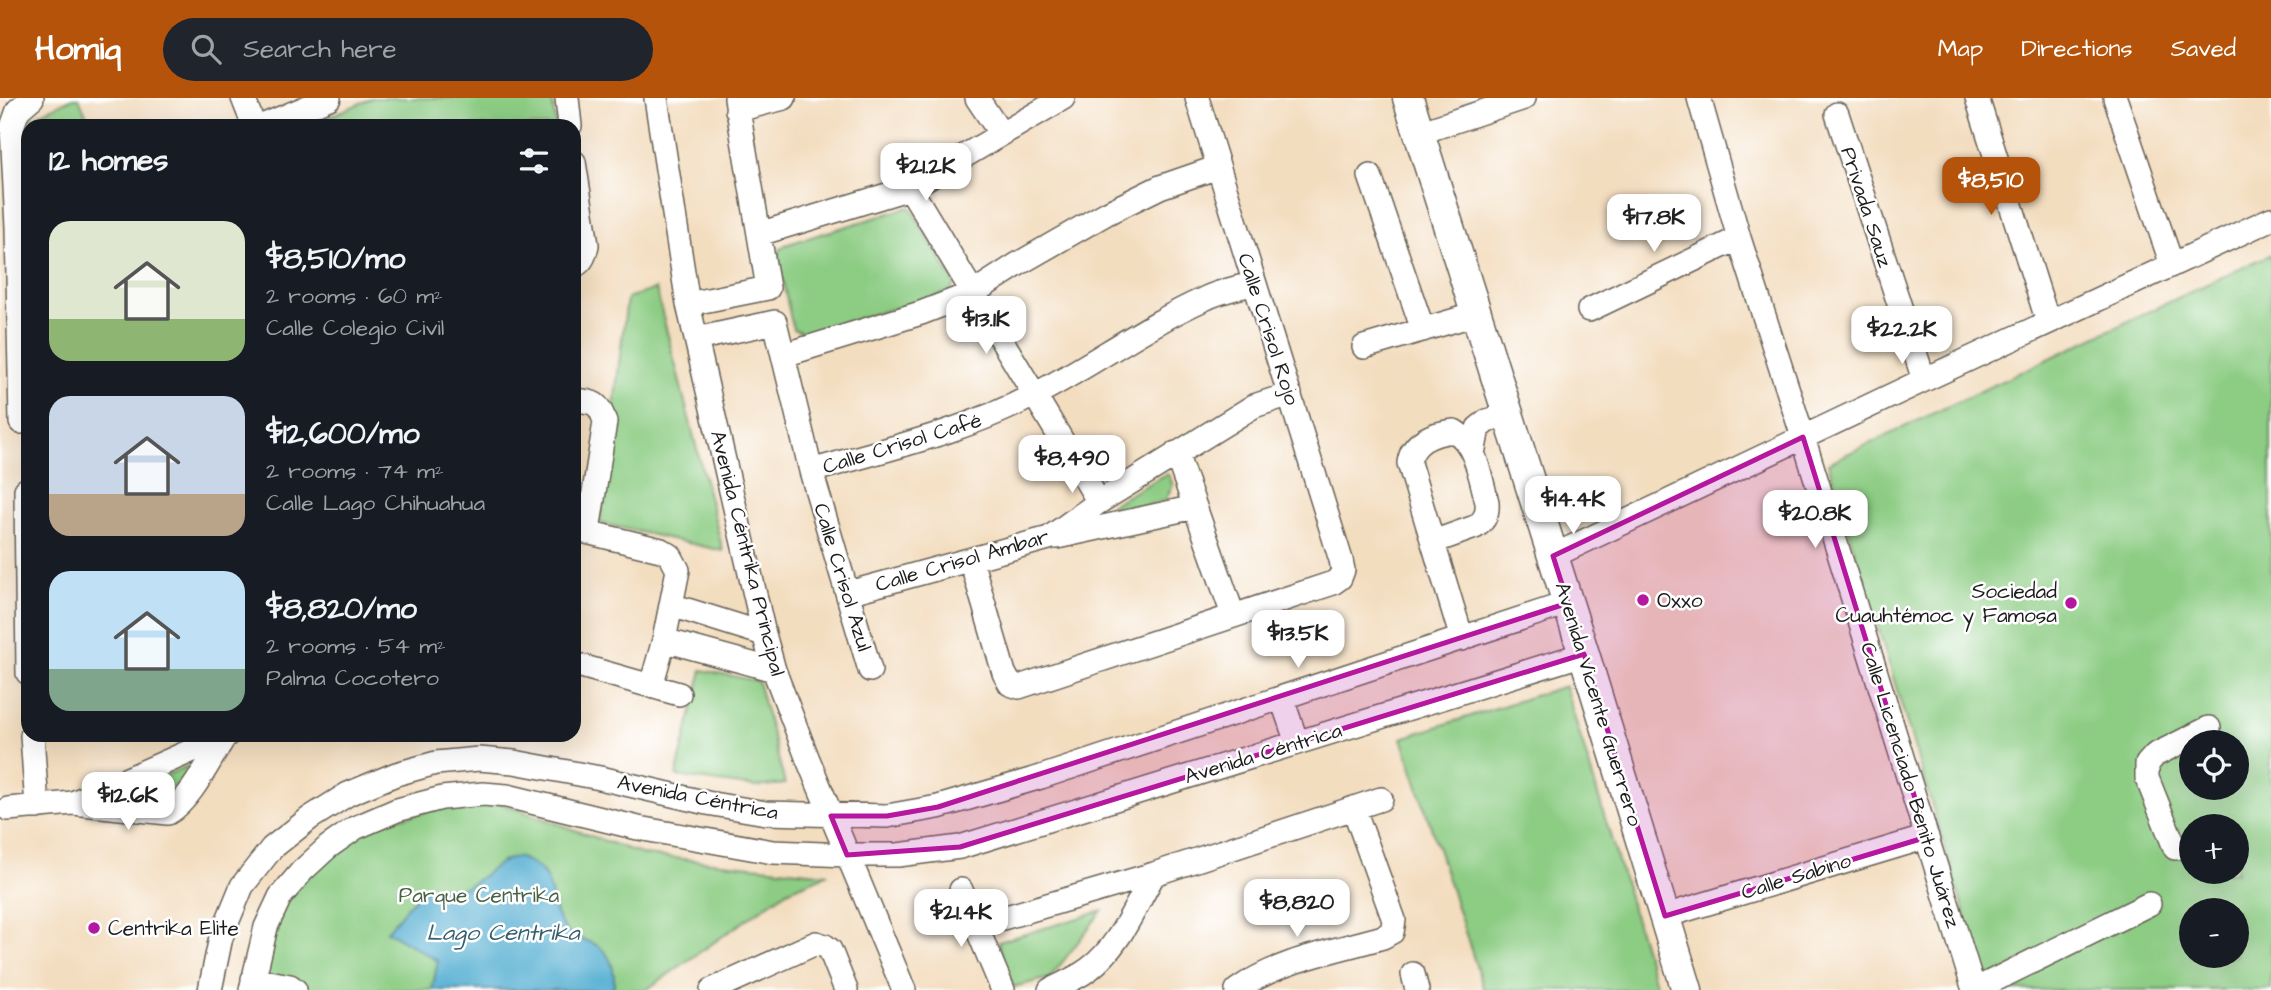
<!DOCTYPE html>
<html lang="en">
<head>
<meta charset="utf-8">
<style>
	body { margin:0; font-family:"Architects Daughter",sans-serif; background:#20242c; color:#f1f3f6; height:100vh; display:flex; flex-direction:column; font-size:26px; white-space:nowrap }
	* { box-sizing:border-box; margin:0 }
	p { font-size:23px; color:#9ea1a6 }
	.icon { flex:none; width:38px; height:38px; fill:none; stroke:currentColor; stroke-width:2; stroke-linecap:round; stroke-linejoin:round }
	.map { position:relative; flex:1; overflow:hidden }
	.side { position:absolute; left:21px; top:21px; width:560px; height:623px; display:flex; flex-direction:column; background:#171b24; border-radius:21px; box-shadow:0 7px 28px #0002 }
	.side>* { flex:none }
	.tools { position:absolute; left:2179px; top:632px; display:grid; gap:14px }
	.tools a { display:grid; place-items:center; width:70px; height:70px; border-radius:50%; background:#171b24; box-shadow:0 7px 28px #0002; font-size:35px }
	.price { position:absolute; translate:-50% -60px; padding:0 16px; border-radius:14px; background:#fff; color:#222; font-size:23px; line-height:46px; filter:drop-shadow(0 2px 4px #0008) }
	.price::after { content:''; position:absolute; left:50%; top:42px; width:21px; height:16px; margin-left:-10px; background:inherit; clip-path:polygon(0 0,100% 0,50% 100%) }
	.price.selected { background:#b45309; color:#fff }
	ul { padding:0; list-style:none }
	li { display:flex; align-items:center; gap:21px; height:175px; padding:0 28px }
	li span { display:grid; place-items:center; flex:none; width:196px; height:140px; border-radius:21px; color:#555 }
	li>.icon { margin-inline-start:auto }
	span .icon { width:84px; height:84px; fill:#fffc; stroke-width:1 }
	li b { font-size:30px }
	h2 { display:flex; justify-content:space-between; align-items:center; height:84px; padding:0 28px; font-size:30px }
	header { display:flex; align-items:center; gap:42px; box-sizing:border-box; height:98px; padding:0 35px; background:#b45309; color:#fff }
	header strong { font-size:33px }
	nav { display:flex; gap:38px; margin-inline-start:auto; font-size:24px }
	.search { width:490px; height:63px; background:#20242c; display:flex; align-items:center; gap:18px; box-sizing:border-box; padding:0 24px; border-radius:38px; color:#9ea1a6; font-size:26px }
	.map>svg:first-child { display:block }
</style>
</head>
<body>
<header>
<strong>Homiq</strong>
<div class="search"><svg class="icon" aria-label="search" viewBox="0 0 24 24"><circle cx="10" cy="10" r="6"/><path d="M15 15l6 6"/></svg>Search here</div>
<nav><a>Map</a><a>Directions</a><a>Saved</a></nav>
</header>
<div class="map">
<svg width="2271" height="892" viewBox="0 0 2271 892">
	<rect width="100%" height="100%" fill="#fff"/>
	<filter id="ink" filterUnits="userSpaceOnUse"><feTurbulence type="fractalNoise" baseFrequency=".0143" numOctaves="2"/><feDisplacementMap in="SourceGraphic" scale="14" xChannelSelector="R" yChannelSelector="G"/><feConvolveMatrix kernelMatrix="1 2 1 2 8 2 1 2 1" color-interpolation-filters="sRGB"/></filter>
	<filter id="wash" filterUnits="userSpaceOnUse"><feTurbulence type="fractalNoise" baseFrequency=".00686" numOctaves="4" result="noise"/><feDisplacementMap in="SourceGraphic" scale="28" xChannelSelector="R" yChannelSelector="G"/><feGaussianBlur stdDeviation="1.57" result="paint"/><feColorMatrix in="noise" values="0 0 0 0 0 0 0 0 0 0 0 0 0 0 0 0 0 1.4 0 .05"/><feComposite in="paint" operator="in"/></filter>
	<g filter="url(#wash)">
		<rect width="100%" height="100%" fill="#f3ddbf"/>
		<path fill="#8ccc83" stroke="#547450" stroke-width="2" fill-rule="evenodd" d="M73 0H79L91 28H31V20Z
			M372 0H552L556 28H308Z
			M910 109 955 186 950 194 806 236 793 231 778 160 780 152 785 147Z
			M2271 156V892H1988L1828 365ZM2191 644H2236V690H2191ZM2191 728H2236V774H2191ZM2191 812H2236V858H2191Z
			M656 191 723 453 600 425 627 200Z
			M1166 376 1169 378 1173 387 1165 403 1131 412 1114 410 1111 407Z
			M702 572 758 583 785 686 755 689 676 678Z
			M1565 588 1657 892H1484L1402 640Z
			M188 668 192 671 170 707 117 701 118 697Z
			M483 699 644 757 828 776 787 793 646 892H259L282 801 358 731Z
			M1102 813 1050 880 1013 889 998 844Z"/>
		<path fill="#54afd2" stroke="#386677" stroke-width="2" d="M517 759C564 775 542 802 565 831 574 842 588 841 598 848 613 858 616 877 613 892H432L438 863 387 833C397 822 418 790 434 789 448 788 457 794 471 786 487 777 497 762 517 759Z"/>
	</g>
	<g filter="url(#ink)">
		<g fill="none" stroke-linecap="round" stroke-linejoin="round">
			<g stroke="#676055" stroke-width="26">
				<path id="minor" d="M243 0 254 28
					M567 0 570 28
					M656 0 688 206 764 536 774 572 807 659 904 892
					M977 0 1001 36
					M1699 0 1739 140 1803 339 1974 892
					M1977 0 2048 224
					M2115 0 2172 167
					M737 12 784 0
					M1837 16 1924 282
					M262 28 329 0
					M1419 35 1524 0
					M574 64 587 147C585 156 583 164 574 168
					M1370 78 1423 232
					M910 90 1099 404
					M759 136 910 90 1063 0
					M688 206 768 190 736 0
					M1589 212 1739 140
					M696 241 775 224 811 373 870 572
					M1364 249 1476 216
					M784 257 921 215 973 195 1018 166 1107 115 1160 89 1218 69
					M574 302C594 304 599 304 605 324L588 433
					M21 324 17 129 12 29 18 12 32 0
					M1176 355 1233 517
					M1473 356 1478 330 1487 323 1508 316
					M811 373C886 351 963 334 1032 298 1091 268 1144 228 1204 201 1219 193 1238 190 1254 185
					M26 392 28 575
					M574 431 661 452 670 457 678 472 664 542 651 588
					M1057 439 1195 409
					M1433 444 1475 429C1485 423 1488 415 1487 404 1481 382 1476 345 1454 333 1434 335 1412 343 1409 365L1462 541
					M1553 458 1924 282 2271 121
					M971 462 1004 575 1010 586 1019 589 1333 485 1340 480 1343 472 1341 462 1197 0
					M848 495 1049 440 1099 404 1254 308 1290 296
					M671 507 764 536
					M664 542 774 572
					M574 566 679 596
					M1282 601 1297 645
					M32 637 37 709
					M73 705 227 637
					M8 711 73 705 168 715C191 702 210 661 225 638
					M2175 750 2147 680V666L2155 657 2209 630
					M961 792 1003 892
					M1665 818 1927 739
					M975 828 1154 776 1381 701
					M1413 876 1417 892
					M253 881 290 888 295 892
					M210 892 221 839 242 788 272 750 310 720 348 696 396 676 436 665 479 661 514 664 600 680 707 705 766 715 887 718 938 709 1041 679 1568 505
					M251 892 266 829 280 799 302 773 328 749 355 730 397 712 442 700 483 696 507 698 638 730 773 754 847 757H898L960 749 1584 556
					M712 892 816 845 825 848 830 852 846 892
					M1050 892C1063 886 1077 880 1089 871 1120 848 1135 808 1154 776
					M1237 892C1279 862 1335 853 1383 839L1392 834 1394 822 1354 711
					M1974 892 2149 806"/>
			</g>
			<g stroke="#676055" stroke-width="33">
				<path id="major" d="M1408 0 1584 556 1687 892"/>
			</g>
			<use href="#minor" stroke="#fff" stroke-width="23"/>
			<use href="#major" stroke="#fff" stroke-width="30"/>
		</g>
	</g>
	<path fill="#b5179e" fill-opacity="0.2" stroke="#b5179e" stroke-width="5" stroke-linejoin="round" d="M1803 339 1927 739 1665 818 1584 556 960 749 847 757 831 718H887L938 709 1568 505 1553 458Z"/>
	<g fill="#b5179e" stroke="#fff" stroke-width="2.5">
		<circle cx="1643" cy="502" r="7"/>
		<circle cx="2071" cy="505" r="7"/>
		<circle cx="94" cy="830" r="7"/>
	</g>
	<g text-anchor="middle" stroke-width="5" stroke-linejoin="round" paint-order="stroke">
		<g font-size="21" fill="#1c1c1c" stroke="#fff">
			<text transform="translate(1867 109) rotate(72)" y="7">Privada Sauz</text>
			<text transform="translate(1269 231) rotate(72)" y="7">Calle Crisol Rojo</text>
			<text transform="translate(902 345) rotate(-17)" y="7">Calle Crisol Café</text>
			<text transform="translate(748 455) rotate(76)" y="7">Avenida Céntrika Principal</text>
			<text transform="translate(962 462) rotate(-16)" y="7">Calle Crisol Ambar</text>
			<text transform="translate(843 479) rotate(73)" y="7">Calle Crisol Azul</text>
			<text transform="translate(1599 606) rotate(73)" y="7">Avenida Vicente Guerrero</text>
			<text transform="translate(1263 655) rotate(-17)" y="7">Avenida Céntrica</text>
			<text transform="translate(1911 687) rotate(73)" y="7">Calle Licenciado Benito Juárez</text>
			<text transform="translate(698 699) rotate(11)" y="7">Avenida Céntrica</text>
			<text transform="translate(1796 778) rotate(-17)" y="7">Calle Sabino</text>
		</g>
		<g font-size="21" fill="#1c1c1c" stroke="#fff" text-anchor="start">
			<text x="2057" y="500" text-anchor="end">Sociedad<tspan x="2057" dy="24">Cuauhtémoc y Famosa</tspan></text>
			<text x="1657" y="509">Oxxo</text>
			<text x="108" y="837">Centrika Elite</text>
		</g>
		<g font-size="21" fill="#496245" stroke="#fff">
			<text x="479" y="804">Parque Centrika</text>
		</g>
		<g font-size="23" font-style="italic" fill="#355e6e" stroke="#fff">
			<text x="503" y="842">Lago Centrika</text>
		</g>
	</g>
</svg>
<div class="tools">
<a><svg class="icon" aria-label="locate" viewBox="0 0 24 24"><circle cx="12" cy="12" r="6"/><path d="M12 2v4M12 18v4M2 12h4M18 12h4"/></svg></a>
<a>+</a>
<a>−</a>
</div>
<b class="price" style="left:926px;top:105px">$21.2K</b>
<b class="price selected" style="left:1991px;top:119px">$8,510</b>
<b class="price" style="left:1654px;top:156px">$17.8K</b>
<b class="price" style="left:986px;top:258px">$13.1K</b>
<b class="price" style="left:1902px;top:268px">$22.2K</b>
<b class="price" style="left:1072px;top:397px">$8,490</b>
<b class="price" style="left:1573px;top:438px">$14.4K</b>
<b class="price" style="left:1815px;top:452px">$20.8K</b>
<b class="price" style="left:1298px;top:572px">$13.5K</b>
<b class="price" style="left:128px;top:734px">$12.6K</b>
<b class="price" style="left:1297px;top:841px">$8,820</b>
<b class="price" style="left:961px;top:851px">$21.4K</b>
<section class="side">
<h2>12 homes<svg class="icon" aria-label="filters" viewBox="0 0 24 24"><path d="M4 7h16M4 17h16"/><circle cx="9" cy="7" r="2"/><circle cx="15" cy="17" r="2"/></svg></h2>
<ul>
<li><span style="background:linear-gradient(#dfe7d0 70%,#8fb573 0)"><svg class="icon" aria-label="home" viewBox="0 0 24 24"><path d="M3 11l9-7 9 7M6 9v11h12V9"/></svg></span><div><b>$8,510/mo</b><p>2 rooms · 60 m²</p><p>Calle Colegio Civil</p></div></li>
<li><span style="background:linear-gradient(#c9d6e8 70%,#b9a48a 0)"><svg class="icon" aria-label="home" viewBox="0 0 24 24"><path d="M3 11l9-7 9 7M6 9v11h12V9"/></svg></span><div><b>$12,600/mo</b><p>2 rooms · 74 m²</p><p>Calle Lago Chihuahua</p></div></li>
<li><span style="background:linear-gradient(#bfe0f5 70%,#7fa58c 0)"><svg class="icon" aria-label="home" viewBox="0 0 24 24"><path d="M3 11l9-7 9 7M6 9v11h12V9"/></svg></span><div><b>$8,820/mo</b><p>2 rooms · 54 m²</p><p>Palma Cocotero</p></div></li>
</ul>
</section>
</div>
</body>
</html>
